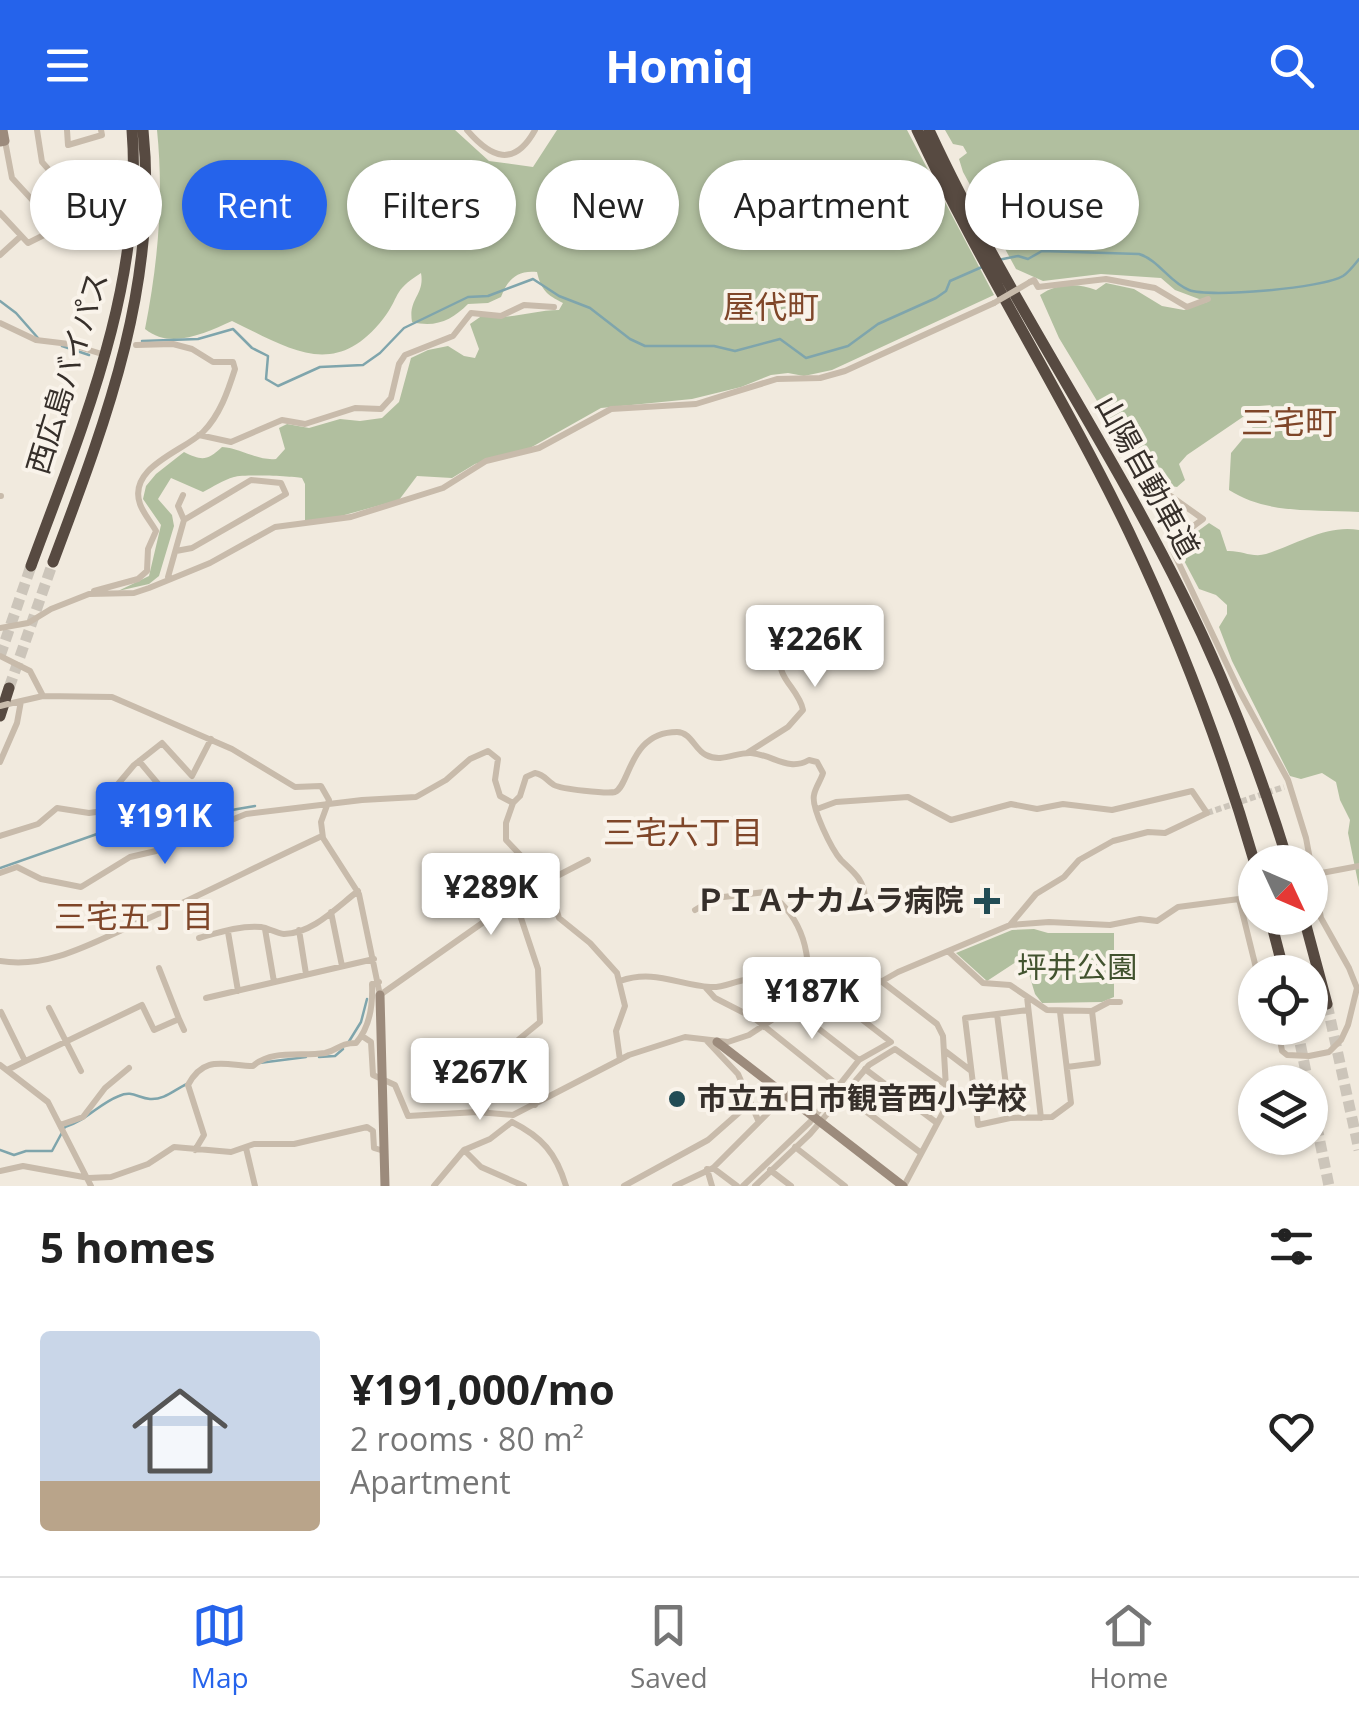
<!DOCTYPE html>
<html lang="en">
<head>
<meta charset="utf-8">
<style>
	body { margin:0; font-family:"Open Sans","Noto Sans JP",sans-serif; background:#f6f6f6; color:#222; height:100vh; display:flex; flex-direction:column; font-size:38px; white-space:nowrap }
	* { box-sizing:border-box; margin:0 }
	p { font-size:32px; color:#767676 }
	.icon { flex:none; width:55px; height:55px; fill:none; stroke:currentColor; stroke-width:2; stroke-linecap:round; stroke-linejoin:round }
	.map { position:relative; height:1056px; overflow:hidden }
	.sheet { display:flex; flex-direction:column; background:#fff; flex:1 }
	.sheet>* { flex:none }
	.hud { position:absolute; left:30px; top:30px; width:1300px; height:90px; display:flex; gap:20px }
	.needle { width:65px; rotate:134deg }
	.tools { position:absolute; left:1238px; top:715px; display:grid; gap:20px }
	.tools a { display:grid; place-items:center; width:90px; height:90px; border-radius:50%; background:#fff; box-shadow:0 2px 8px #0004; font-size:50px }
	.price { position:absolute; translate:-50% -85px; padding:0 22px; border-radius:10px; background:#fff; color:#222; font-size:32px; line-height:65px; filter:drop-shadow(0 2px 5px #0008) }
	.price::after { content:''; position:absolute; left:50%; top:60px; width:30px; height:22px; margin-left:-15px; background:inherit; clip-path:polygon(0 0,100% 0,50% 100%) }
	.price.selected { background:#2563eb; color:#fff }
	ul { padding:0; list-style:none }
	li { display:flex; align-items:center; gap:30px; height:250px; padding:0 40px }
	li+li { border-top:2px solid #e0e0e0 }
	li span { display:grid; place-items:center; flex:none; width:280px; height:200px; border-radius:10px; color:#555 }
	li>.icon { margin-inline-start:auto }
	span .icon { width:120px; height:120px; fill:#fffc; stroke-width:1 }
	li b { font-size:42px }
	h2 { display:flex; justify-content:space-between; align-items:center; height:120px; padding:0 40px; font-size:42px }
	.chip { padding:0 35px; border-radius:45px; background:#fff; box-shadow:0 2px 8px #0004; font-size:35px; line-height:90px }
	.chip.selected { background:#2563eb; color:#fff }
	header { display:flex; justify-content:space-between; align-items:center; height:130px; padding:0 40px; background:#2563eb; color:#fff; font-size:45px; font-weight:700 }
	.menu { display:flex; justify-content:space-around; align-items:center; height:140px; border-top:2px solid #e0e0e0; background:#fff; font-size:28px; color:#767676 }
	.menu a { display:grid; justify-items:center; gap:5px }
	.menu .selected { color:#2563eb }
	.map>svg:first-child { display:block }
</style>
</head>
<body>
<header><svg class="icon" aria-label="menu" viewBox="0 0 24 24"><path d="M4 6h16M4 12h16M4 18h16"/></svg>Homiq<svg class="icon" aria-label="search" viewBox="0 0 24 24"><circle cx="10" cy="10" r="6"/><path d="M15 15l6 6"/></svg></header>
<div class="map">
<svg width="1359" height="1056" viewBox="0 0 1359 1056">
	<rect width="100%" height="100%" fill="#f1eade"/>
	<path fill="#b1bf9f" d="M157 0H455L489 31 533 37 557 0H907L994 165 832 240 804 246 788 243 771 245 741 257 692 269 601 278 530 318 475 334 452 348 417 346 399 370 330 389 305 391V354L302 348C292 346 242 344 234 347 223 350 213 357 203 362L171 348 158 369 172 385 174 396 159 446 149 454 118 461 149 446 161 395 143 369 146 356 156 344 184 322C202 331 207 331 222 317 241 318 257 331 276 329L285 319 279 298 287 294 309 298 340 289 360 291 382 288 399 272 411 228 428 220 448 216 464 226 475 228 479 219 470 194 483 185C510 191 532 180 559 180L563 173C547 165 541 160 537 142 517 140 508 149 501 167L488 173 468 174C452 190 436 198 412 192 408 168 425 165 421 143 391 162 401 166 383 189 334 252 287 217 232 191 205 203 171 220 145 199 158 133 164 67 157 0Z
		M945 0H1359V382C1314 379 1268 385 1229 360L1231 323 1271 275 1259 276 1187 325 1179 334 1185 350 1177 357 1146 352 1059 208 1040 165C1057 153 1078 153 1096 160L1106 153 1134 159 1162 176 1184 180 1207 172 1175 160 1161 148 1101 144 1043 151 1016 139 963 42 959 29 967 23 963 16 953 14Z
		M1209 393 1220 400 1227 421C1241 420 1252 428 1266 424 1295 415 1327 394 1359 400V757L1348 703 1350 690 1340 670 1336 652 1322 643 1301 649 1290 646 1232 531 1219 497 1227 484V475L1216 465 1199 459 1180 423V414Z
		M1034 799 1048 803H1114V867L1102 872 1042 873 1035 864 1026 834 1016 832 987 851 956 823 1012 800Z"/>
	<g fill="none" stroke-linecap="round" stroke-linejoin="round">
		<path stroke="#7fa5ac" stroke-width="2.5" d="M998 130 1018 126 1028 129 1042 121 1139 124C1159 130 1169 152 1189 160 1209 168 1324 158 1343 146 1349 142 1355 134 1359 129
			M0 171 16 183 38 208
			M142 211 198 209 233 199 252 218 268 226 266 249 278 256 320 237 363 235 380 223 404 198 468 167 488 166 533 149 559 166 590 178 630 209 645 216H714L735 221 780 209 806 228 848 216 878 194 936 168 946 161 950 151 982 137
			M62 216 89 225
			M0 738 97 704 129 714C168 693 211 683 255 676
			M348 913 361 892 367 869
			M319 927 335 926 343 919
			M259 933 306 927
			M0 1020 14 1025 26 1021H52L65 997C88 990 98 974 119 966 132 960 138 968 150 969 165 970 175 959 187 954"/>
		<path stroke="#ccc5ba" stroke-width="6" stroke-dasharray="6 3" stroke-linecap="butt" d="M1207 683 1284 657"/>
		<path stroke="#ccc5ba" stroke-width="11" stroke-dasharray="11 5.5" stroke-linecap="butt" d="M0 526 31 436
			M9 558 53 432
			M1327 874 1359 1020
			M1297 898 1308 952
			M1310 963 1329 1056"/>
		<path stroke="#c8bbab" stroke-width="6" d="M67 0 68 15 102 5 101 0
			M467 0C491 28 514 38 535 0
			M5 11 12 48 58 98
			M0 83 28 113 58 98 68 81 64 57 42 32 37 0
			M0 125 21 106
			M1030 152 1034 150 1038 157 1106 149 1155 158 1187 177 1208 169
			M0 193 36 210 69 214 102 224
			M199 305 231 312 282 290 305 294 355 278 381 279 391 268 399 234 405 225 453 206 471 183 501 186 524 175 554 177
			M1141 345 1203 389 1176 409 1173 421 1239 560 1288 650 1306 708 1321 788 1349 838 1357 858 1348 895 1341 910 1329 922 1309 926 1287 925 1282 921 1278 898
			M183 365 178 376 184 390
			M0 366H1
			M168 447 184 390 251 350 281 353 286 364 192 418 176 421
			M94 461 138 449 147 441 148 419 156 401C151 392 143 383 140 374 127 337 184 321 203 302 220 285 228 261 235 239L233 232H213L192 219 173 214 136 215
			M0 498 28 493 51 479 89 464 134 463 149 458 210 433 275 397 351 387 443 358 486 331 539 318 611 279 696 274 777 249 820 248 845 241 994 173
			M0 526 30 541 43 566
			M8 574 43 566 112 567 232 619 295 657 321 656 329 670 321 692 323 708 359 764 380 865 515 770 540 759 557 746 588 730
			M747 623 788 597 803 580C799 558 772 546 783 522L830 523 871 497
			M139 631 180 680
			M0 632 17 593 21 571
			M513 673 506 693V710L549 755 559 788 590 813 617 843 625 876 616 901 620 930
			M817 679 836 672 908 667 951 690 1011 674 1037 679 1063 674 1112 680 1192 661 1207 683 1165 703 1148 702 1113 711 1079 730 1064 747 1036 764 1010 795
			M153 695 118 654 134 635 162 613 192 646 211 609
			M0 706 38 694 57 678 89 683 110 680C141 696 133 697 169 693
			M0 743 17 737 41 749 81 757 130 727 156 721 246 684 362 670 416 667 446 650 470 629 488 621 498 629 495 650 500 666 513 673 520 666 526 647 535 643C545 645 546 650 554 655 561 659 607 664 615 662 630 656 629 602 677 602 691 602 695 620 706 625 722 633 736 622 751 623 774 625 788 642 809 630L817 632 823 643C821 650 815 658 814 665 811 678 832 720 841 730 853 742 864 749 865 768L872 773
			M1311 745 1359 736
			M1239 769 1257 842
			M515 770 538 839 540 892 518 910 535 975
			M695 780 715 768 765 762 773 774 781 773C811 803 810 841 807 880
			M331 782 342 836
			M265 799 274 852
			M299 800 306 844
			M228 802 238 861
			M199 808C217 803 241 795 261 797 268 798 276 803 284 804 312 804 337 777 358 761
			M949 822 983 853 1010 855 1047 880 1092 881 1109 872H1120
			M0 831C52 840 100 808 147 789 206 763 263 733 322 706
			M620 851C654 839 678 855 710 857 721 858 731 853 740 851 770 843 781 849 808 858
			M881 851 937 894 943 906 947 975 904 1056
			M706 858 715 868 754 888 839 956
			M1027 867 1041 988
			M206 868 374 829
			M49 878 81 941
			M1028 880 965 888 978 995 1010 988 1052 987 1071 973 1060 882
			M1 882 25 931
			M797 882 859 930
			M997 884 1010 987
			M179 889 184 900
			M362 906 371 912 373 945 395 955 408 986 477 982 513 985 629 925 685 907 728 912 749 905 781 884 842 874 898 842 1010 795 1049 792 1110 795 1140 789 1157 791 1178 777 1239 769 1255 763
			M706 910 738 944 758 990
			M945 921 970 940
			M0 935 48 972 91 1056
			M1067 937 1098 933 1092 881
			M865 939 937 993
			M7 940 142 875 154 900 179 889 159 838
			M843 964 921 1023
			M486 983 484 955 525 935
			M512 992C542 1007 556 1023 566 1056
			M60 995 83 987 105 958 129 938
			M795 1017 845 1056
			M246 1018 255 1056
			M195 1020 204 1005 188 955C204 925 223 935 253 936 272 919 301 927 325 923 339 920 339 913 356 913 370 897 373 875 372 854L379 852
			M464 1020 481 1037 524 1056
			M713 1038 737 1056
			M707 1039 712 1056
			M770 1040 791 1056
			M0 1041 23 1036 89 1048 111 1047 148 1034 174 1017 231 1022 254 1014H294L367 997 373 1001 374 1018 384 1021
			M434 1056 464 1020 490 1009 512 992
			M624 1056 708 1010 750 973
			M675 1056 713 1038 785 966
			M743 1056 810 992 859 930 891 912 842 874
			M755 1056 810 1004 869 935 895 919 946 955"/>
		<path stroke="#9c8b7c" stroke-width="9" d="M0 12 5 11 3 0
			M380 865 385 1056
			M717 912 903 1056"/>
		<path stroke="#574a41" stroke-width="11" d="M917 0C981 137 1063 265 1129 402 1180 509 1222 620 1255 734
			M929 0C1003 160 1105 307 1183 465 1226 551 1260 641 1288 732
			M53 432C106 291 159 153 143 0
			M31 436C83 295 144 153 132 0
			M0 586 9 558
			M1270 788 1284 842
			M1304 788 1327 874"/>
		<path stroke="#c8bbab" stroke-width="6" d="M994 173 1030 152
			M0 576 8 574"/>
	</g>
	<g fill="#224c55" stroke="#f9f3ea" stroke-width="4">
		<path d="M982 756h10v10h10v10h-10v10h-10v-10h-10v-10h10z"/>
		<circle cx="677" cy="969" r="10"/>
	</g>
	<g text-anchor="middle" stroke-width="8" stroke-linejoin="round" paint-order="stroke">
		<g font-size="30" fill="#362f2a" stroke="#f9f3ea">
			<text transform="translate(68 243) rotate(-73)" y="10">西広島バイパス</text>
			<text transform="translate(1147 347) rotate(61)" y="10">山陽自動車道</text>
		</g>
		<g font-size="30" font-weight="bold" fill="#362f2a" stroke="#f9f3ea" text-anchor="end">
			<text x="964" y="781">ＰＩＡナカムラ病院</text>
			<text x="697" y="979" text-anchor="start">市立五日市観音西小学校</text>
		</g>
		<g font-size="30" fill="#42532f" stroke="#f9f3ea">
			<text x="1077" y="848">坪井公園</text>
		</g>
		<g font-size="32" fill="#7f4629" stroke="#f9f3ea">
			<text x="771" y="188">屋代町</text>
			<text x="1289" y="304">三宅町</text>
			<text x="683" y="714">三宅六丁目</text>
			<text x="134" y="798">三宅五丁目</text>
		</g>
	</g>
</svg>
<div class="tools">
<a><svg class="needle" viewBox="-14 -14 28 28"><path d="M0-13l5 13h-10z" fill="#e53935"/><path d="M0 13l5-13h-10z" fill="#767676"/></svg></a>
<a><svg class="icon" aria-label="locate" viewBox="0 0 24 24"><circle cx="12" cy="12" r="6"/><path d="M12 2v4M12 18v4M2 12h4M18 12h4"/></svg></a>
<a><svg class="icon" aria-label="layers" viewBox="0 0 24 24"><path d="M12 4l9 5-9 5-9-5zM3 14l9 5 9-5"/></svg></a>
</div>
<b class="price" style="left:815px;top:560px">¥226K</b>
<b class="price selected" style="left:165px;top:737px">¥191K</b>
<b class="price" style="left:491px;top:808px">¥289K</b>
<b class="price" style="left:812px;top:912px">¥187K</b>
<b class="price" style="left:480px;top:993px">¥267K</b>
<div class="hud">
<a class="chip">Buy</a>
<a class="chip selected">Rent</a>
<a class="chip">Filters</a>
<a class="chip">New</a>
<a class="chip">Apartment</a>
<a class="chip">House</a>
</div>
</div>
<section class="sheet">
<h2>5 homes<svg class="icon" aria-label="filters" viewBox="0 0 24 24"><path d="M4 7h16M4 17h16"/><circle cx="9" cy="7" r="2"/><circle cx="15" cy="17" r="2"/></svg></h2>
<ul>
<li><span style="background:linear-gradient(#c9d6e8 75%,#b9a48a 0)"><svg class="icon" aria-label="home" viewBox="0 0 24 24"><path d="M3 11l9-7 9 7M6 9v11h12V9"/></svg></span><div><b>¥191,000/mo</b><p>2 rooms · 80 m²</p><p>Apartment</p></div><svg class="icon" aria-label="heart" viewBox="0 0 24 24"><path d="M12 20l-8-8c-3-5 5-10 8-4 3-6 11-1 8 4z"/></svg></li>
</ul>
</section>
<nav class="menu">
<a class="selected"><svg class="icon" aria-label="map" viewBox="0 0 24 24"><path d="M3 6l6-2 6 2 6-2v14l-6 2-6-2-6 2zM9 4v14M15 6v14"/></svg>Map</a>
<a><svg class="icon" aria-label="saved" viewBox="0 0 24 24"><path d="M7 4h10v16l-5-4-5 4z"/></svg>Saved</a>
<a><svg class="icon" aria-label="home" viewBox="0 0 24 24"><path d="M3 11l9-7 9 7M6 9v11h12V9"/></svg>Home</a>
</nav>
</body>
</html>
